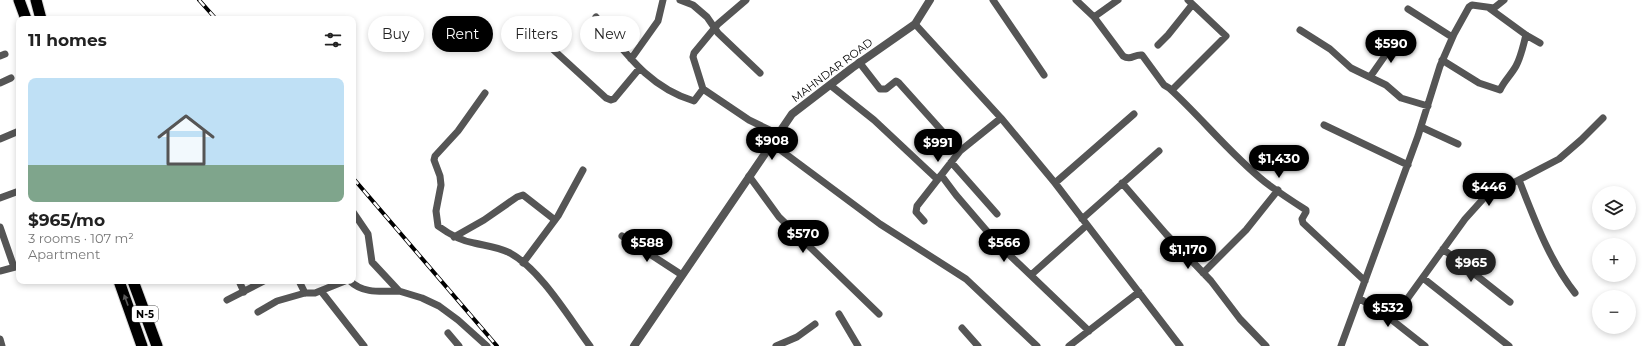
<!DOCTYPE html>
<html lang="en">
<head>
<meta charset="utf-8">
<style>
	body { margin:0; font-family:Montserrat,sans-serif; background:#f2f2f2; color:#222; height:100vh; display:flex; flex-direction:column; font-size:15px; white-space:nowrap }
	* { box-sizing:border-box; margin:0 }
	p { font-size:13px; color:#767676 }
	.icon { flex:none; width:22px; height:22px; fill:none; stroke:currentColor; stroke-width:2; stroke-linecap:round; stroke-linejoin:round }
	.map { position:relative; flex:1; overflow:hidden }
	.details { position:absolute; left:16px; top:16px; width:340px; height:268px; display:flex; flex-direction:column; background:#fff; border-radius:8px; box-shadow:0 2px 6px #0003 }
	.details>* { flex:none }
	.hud { position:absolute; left:368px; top:16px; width:380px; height:36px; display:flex; gap:8px }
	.fabs { position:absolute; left:1592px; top:186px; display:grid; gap:8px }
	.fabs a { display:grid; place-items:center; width:44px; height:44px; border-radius:50%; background:#fff; box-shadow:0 2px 6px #0003; font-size:20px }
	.price { position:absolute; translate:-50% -34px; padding:0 9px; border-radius:14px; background:#000; color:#fff; font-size:13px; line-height:26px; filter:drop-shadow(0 1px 2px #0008) }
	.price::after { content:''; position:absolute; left:50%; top:24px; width:12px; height:9px; margin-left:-6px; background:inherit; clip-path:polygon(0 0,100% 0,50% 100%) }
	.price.active { background:#222; color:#fff }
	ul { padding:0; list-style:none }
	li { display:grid; align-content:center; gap:8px; height:212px; padding:0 12px }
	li+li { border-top:1px solid #e0e0e0 }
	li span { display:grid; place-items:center; height:124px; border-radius:8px; color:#555 }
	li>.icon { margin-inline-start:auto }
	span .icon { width:72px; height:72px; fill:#fffc; stroke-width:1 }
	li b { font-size:17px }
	h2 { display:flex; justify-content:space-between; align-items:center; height:48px; padding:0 12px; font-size:17px }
	.chip { padding:0 14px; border-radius:18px; background:#fff; box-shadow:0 2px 6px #0003; font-size:14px; line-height:36px }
	.chip.active { background:#000; color:#fff }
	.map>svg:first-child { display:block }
</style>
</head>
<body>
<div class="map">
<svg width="1648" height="346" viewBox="0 0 1648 346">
	<rect width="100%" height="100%" fill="#fff"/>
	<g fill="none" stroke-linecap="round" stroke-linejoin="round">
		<g stroke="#dbdbdb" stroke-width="13">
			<path id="trunk" d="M19 0 26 19
				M36 0 41 19
				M119 281 142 346
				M133 281 157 346"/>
		</g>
		<path stroke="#555" stroke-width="7" d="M680 0 693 5 707 17 718 33 760 73
			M746 0 718 24 694 53 693 57 703 89 749 120 778 134
			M993 0 1044 75
			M1076 0 1094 17 1123 56C1131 61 1134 54 1142 55L1164 85 1169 88C1202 118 1230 154 1265 182 1278 192 1292 201 1306 210V212L1302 219 1303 223 1365 281
			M1489 8 1526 35 1540 43
			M1408 9 1452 37
			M596 17C625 52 648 87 694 101L703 89
			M1094 17 1118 0
			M915 24 1001 118 1055 183 1180 346
			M1300 30 1330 49 1351 68 1386 85 1401 98 1428 106
			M535 33 606 98 611 100 614 99 639 69
			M1158 45 1168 35 1192 5
			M0 56 5 54
			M631 59 658 21 663 0
			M1442 60 1479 83 1500 90C1504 81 1511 75 1516 66 1521 57 1523 46 1526 35
			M859 62 880 89H886L896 81 899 83 960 151
			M1370 77 1396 40
			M0 83 11 78
			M830 85 874 120 937 179
			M1172 90 1226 36 1188 0
			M485 93 458 131 435 156 434 160 440 176 441 185 436 211 438 226C449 234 461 241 474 243 487 246 498 247 510 253 541 270 569 318 590 346
			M1324 125 1408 165
			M1421 127 1458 144
			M0 139 19 131
			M771 143 880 224 966 279 1037 346
			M951 162 997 214
			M941 175 956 195 998 244 1089 331
			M749 176 779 217 879 314
			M1519 180C1534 218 1549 260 1575 293
			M1055 183 1134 114
			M1122 183 1166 234 1211 281 1240 319 1266 346
			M0 198 19 191
			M353 212 368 234 372 262 399 291 422 298 439 306 458 320 487 346
			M1082 219 1159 151
			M924 221 916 212 917 206 960 151 1001 118
			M0 227 14 267
			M622 236 682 275
			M454 237 484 220 517 197 523 195 555 220
			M1443 249 1510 302
			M523 263 558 216 583 170
			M0 271 19 266
			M1203 273 1246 230 1278 190
			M1031 275 1087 225
			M1423 278 1509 346
			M239 281 244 292
			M299 281 305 293
			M350 281C363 294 382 291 399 291
			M321 291 364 346
			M1359 298 1392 320 1425 346
			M227 300 264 281
			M258 312 277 301 305 293H315L345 281
			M839 314 858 346
			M1392 320 1465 219 1484 198 1559 159 1581 140 1603 118
			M962 328 978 346
			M448 333 459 346
			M0 339 2 346
			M776 346 797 337 815 324
			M1069 346 1139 292
			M1341 346 1418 136 1440 66 1454 34 1469 7 1472 5 1494 8 1504 0"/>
		<path stroke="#555" stroke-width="8" d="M634 346 792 114 852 68 915 24 930 0"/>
		<use href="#trunk" stroke="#000" stroke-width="11"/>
		<g stroke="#000" stroke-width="4">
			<path id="rail" d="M199 0 216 19
				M353 178 497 346"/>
		</g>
		<use href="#rail" stroke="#fff" stroke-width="2.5" stroke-dasharray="8" stroke-linecap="butt"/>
	</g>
	<defs><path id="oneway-solid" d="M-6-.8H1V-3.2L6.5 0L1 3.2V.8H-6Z"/></defs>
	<use fill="#595959" href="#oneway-solid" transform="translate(126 300) rotate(-110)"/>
	<g text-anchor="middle" stroke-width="4" stroke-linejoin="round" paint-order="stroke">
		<rect fill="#fff" stroke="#4c4c4c" stroke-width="1" x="132" y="306" width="26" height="16" rx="3"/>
		<g font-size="10" font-weight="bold" fill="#000">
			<text x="145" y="318">N-5</text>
		</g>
		<g font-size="11" fill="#000" stroke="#fff">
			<text transform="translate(832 70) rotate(-37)" y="4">MAHNDAR ROAD</text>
		</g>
	</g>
</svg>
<div class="fabs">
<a><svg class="icon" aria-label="layers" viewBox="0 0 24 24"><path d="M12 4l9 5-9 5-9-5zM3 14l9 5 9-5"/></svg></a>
<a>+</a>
<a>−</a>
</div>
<b class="price" style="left:1391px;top:64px">$590</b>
<b class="price" style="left:772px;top:161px">$908</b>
<b class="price" style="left:938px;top:163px">$991</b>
<b class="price" style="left:1279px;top:179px">$1,430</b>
<b class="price" style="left:1489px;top:207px">$446</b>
<b class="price" style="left:803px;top:254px">$570</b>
<b class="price" style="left:647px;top:263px">$588</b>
<b class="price" style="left:1004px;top:263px">$566</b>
<b class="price" style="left:1188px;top:270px">$1,170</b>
<b class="price active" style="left:1471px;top:283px">$965</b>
<b class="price" style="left:1388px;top:328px">$532</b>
<div class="hud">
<a class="chip">Buy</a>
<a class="chip active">Rent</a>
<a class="chip">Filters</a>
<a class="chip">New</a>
</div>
<section class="details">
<h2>11 homes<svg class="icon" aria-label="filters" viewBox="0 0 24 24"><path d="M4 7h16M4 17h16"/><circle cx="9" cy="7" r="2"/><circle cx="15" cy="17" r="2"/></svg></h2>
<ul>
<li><span style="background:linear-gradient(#bfe0f5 70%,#7fa58c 0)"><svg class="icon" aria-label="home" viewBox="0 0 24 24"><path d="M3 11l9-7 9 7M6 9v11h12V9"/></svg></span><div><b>$965/mo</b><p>3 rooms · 107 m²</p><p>Apartment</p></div></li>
</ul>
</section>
</div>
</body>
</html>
